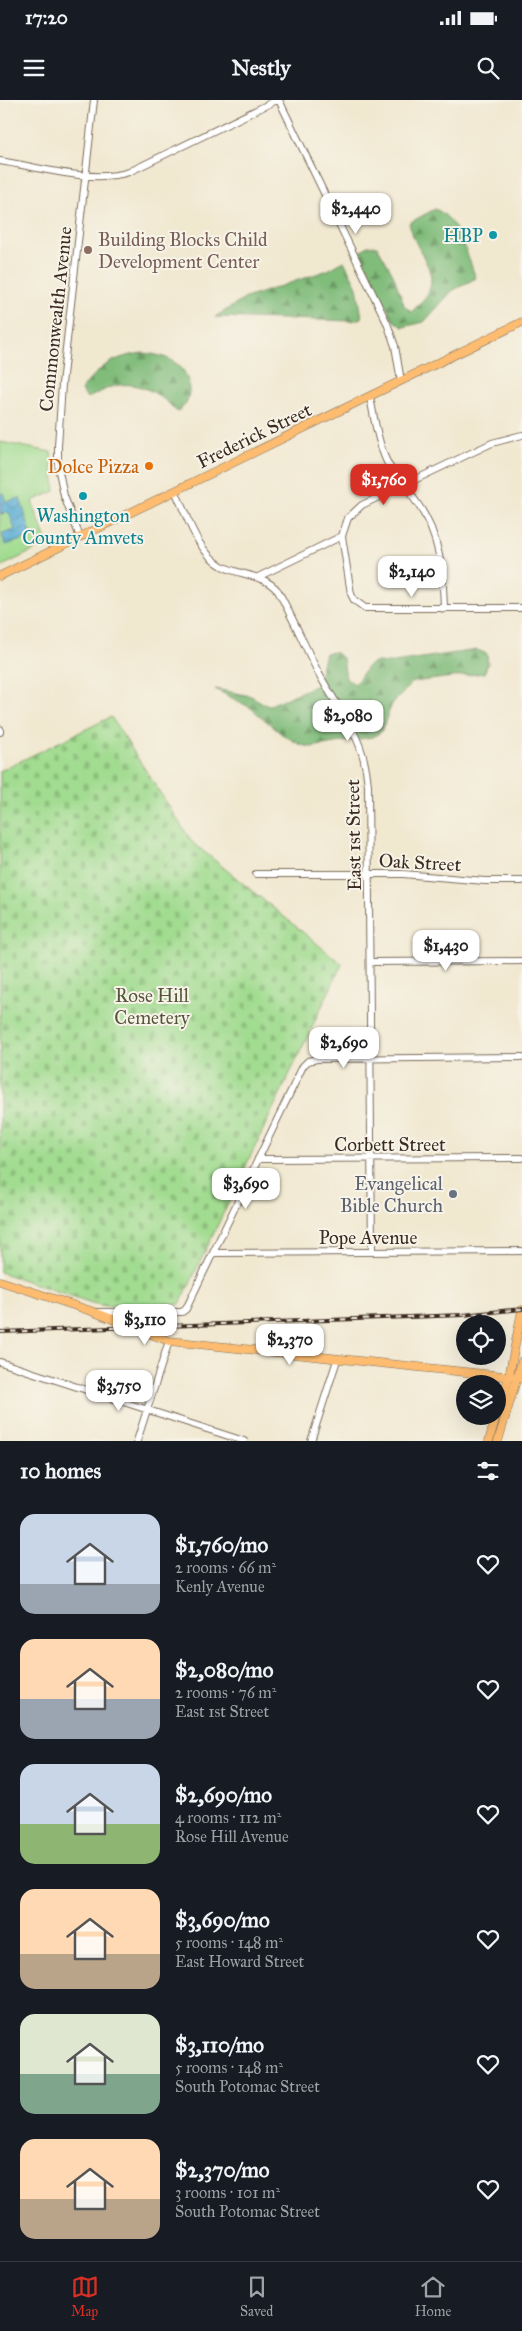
<!DOCTYPE html>
<html lang="en">
<head>
<meta charset="utf-8">
<style>
	body { margin:0; font-family:"IM FELL Great Primer",serif; background:#20242c; color:#f1f3f6; height:100vh; display:flex; flex-direction:column; font-size:19px; white-space:nowrap }
	* { box-sizing:border-box; margin:0 }
	p { font-size:16px; color:#9ea1a6 }
	.icon { flex:none; width:28px; height:28px; fill:none; stroke:currentColor; stroke-width:2; stroke-linecap:round; stroke-linejoin:round }
	.map { position:relative; height:1341px; overflow:hidden }
	.details { display:flex; flex-direction:column; background:#171b24; flex:1 }
	.details>* { flex:none }
	.controls { position:absolute; left:456px; top:1215px; display:grid; gap:10px }
	.controls a { display:grid; place-items:center; width:50px; height:50px; border-radius:50%; background:#171b24; box-shadow:0 5px 20px #0002; font-size:25px }
	.price { position:absolute; translate:-50% -42px; padding:0 11px; border-radius:10px; background:#fff; color:#222; font-size:16px; line-height:32px; filter:drop-shadow(0 1px 2px #0008) }
	.price::after { content:''; position:absolute; left:50%; top:30px; width:15px; height:11px; margin-left:-8px; background:inherit; clip-path:polygon(0 0,100% 0,50% 100%) }
	.price.active { background:#d93025; color:#fff }
	ul { padding:0; list-style:none }
	li { display:flex; align-items:center; gap:15px; height:125px; padding:0 20px }
	li span { display:grid; place-items:center; flex:none; width:140px; height:100px; border-radius:15px; color:#555 }
	li>.icon { margin-inline-start:auto }
	span .icon { width:60px; height:60px; fill:#fffc; stroke-width:1 }
	li b { font-size:21px }
	h2 { display:flex; justify-content:space-between; align-items:center; height:60px; padding:0 20px; font-size:21px }
	.status { display:flex; justify-content:space-between; align-items:center; height:35px; padding:0 25px; background:#171b24; direction:ltr }
	.status svg { height:14px; fill:currentColor }
	header { display:flex; justify-content:space-between; align-items:center; height:65px; padding:0 20px; background:#171b24; font-size:22px; font-weight:700 }
	.tabs { display:flex; justify-content:space-around; align-items:center; height:70px; border-top:1px solid #363941; background:#171b24; font-size:14px; color:#9ea1a6 }
	.tabs a { display:grid; justify-items:center; gap:2px }
	.tabs .active { color:#d93025 }
	.map>svg:first-child { display:block }
</style>
</head>
<body>
<div class="status"><b>17:20</b><svg viewBox="0 0 49 12"><path d="M0 12V9h3v3zM5 12V6h3v6zM10 12V3h3v9zM15 12V0h3v12zM26 1h20v11H26zM47 4h2v5h-2z"/></svg></div>
<header><svg class="icon" aria-label="menu" viewBox="0 0 24 24"><path d="M4 6h16M4 12h16M4 18h16"/></svg>Nestly<svg class="icon" aria-label="search" viewBox="0 0 24 24"><circle cx="10" cy="10" r="6"/><path d="M15 15l6 6"/></svg></header>
<div class="map">
<svg width="522" height="1341" viewBox="0 0 522 1341">
	<defs>
		<pattern id="forest-firs" width="22" height="20" patternUnits="userSpaceOnUse" patternTransform="scale(1.25)"><rect width="22" height="20" fill="#80bc7a"/><path d="M5 1l3.5 6h-7zM16 11l3.5 6h-7z" fill="#6a9963"/></pattern>
		<pattern id="cemetery-stones" width="16" height="16" patternUnits="userSpaceOnUse" patternTransform="scale(1.25)"><rect width="16" height="16" fill="#a1dc90"/><path d="M2 7V4a2 2 0 0 1 4 0v3zM10 15v-3a2 2 0 0 1 4 0v3z" fill="#8cbd7c"/></pattern>
		<pattern id="water-waves" width="16" height="10" patternUnits="userSpaceOnUse" patternTransform="scale(1.25)"><rect width="16" height="10" fill="#5bafd6"/><path d="M0 5q4-4 8 0t8 0" fill="none" stroke="#4c8fad"/></pattern>
	</defs>
	<rect width="100%" height="100%" fill="#f7f3e8"/>
	<filter id="ink" filterUnits="userSpaceOnUse"><feTurbulence type="fractalNoise" baseFrequency=".02" numOctaves="2"/><feDisplacementMap in="SourceGraphic" scale="10" xChannelSelector="R" yChannelSelector="G"/><feConvolveMatrix kernelMatrix="1 2 1 2 8 2 1 2 1" color-interpolation-filters="sRGB"/></filter>
	<filter id="wash" filterUnits="userSpaceOnUse"><feTurbulence type="fractalNoise" baseFrequency=".0096" numOctaves="4" result="noise"/><feDisplacementMap in="SourceGraphic" scale="20" xChannelSelector="R" yChannelSelector="G"/><feGaussianBlur stdDeviation="1.12" result="paint"/><feColorMatrix in="noise" values="0 0 0 0 0 0 0 0 0 0 0 0 0 0 0 0 0 1.4 0 .05"/><feComposite in="paint" operator="in"/></filter>
	<g filter="url(#wash)">
		<rect width="100%" height="100%" fill="#f1e8d0"/>
		<path fill="#a1dc90" stroke="#6e8357" d="M0 342 51 352 55 391 32 401 47 444 0 467Z"/>
		<path fill="url(#forest-firs)" stroke="#5e734c" d="M435 109C459 119 467 156 476 178L452 191 424 222 403 227 394 221 358 154 367 146H377L393 174 404 205 411 212C453 178 417 160 409 123Z
			M344 161 357 187 362 218 352 221 215 217 246 198 328 170Z
			M143 253C167 255 190 264 189 292 188 302 185 306 177 312 159 291 131 276 104 290 98 293 93 296 87 298L81 290C102 265 110 258 143 253Z
			M477 550 487 554 488 564 484 573 413 582 392 604 381 632 372 637 311 647 301 645 283 635 251 608 215 589 251 596 268 606 317 585 325 553 335 552 343 559 346 579 355 584C367 570 366 559 387 563Z"/>
		<path fill="url(#cemetery-stones)" stroke="#6e8357" d="M111 617 192 742 342 864 180 1204 105 1206 92 1203 0 1172V671Z"/>
		<path fill="url(#water-waves)" stroke="#4b6c7a" d="M3 393 6 402 20 398 32 437 5 445 2 434 15 430 9 412 0 414V394Z"/>
	</g>
	<g filter="url(#ink)">
		<g fill="none" stroke-linecap="round" stroke-linejoin="round">
			<g stroke="#7b6c5c" stroke-width="8">
				<path id="minor" d="M279 0 387 223 395 246 401 281
					M0 61C39 67 92 84 129 72L277 0
					M370 297C374 317 377 340 386 360 393 376 407 388 417 403 440 435 443 471 444 509
					M175 391C187 415 197 452 222 466 241 476 264 474 278 491 293 518 305 547 319 574 342 616 364 635 368 685L372 1152
					M342 436 351 494 354 500 365 508H522
					M80 437 64 396 58 366V346L62 284 94 0
					M258 477 342 436 348 418 362 405 492 343 522 335
					M0 629V632
					M256 774H403L485 781H522
					M370 862 522 861
					M258 1059 522 1058
					M213 1153 522 1151
					M98 1212H182L186 1209 303 966 308 961 317 959 522 957
					M129 1227 153 1213
					M0 1262 244 1341
					M137 1341 169 1241
					M311 1341 337 1260"/>
			</g>
			<g stroke="#7b6c5c" stroke-width="9">
				<path id="major" d="M0 476 522 222
					M0 1181 94 1212 169 1241 522 1278
					M498 1313 509 1276 522 1210
					M489 1341 496 1316
					M498 1341 522 1261"/>
			</g>
			<use href="#minor" stroke="#fff" stroke-width="6"/>
			<use href="#major" stroke="#fdbc70" stroke-width="8"/>
			<g stroke="#3b2a1e" stroke-width="4">
				<path id="rail" d="M0 1232 463 1215 522 1209"/>
			</g>
			<use href="#rail" stroke="#f7f3e8" stroke-width="2" stroke-dasharray="5.5" stroke-linecap="butt"/>
		</g>
	</g>
	<g fill="#0f9aa8" stroke="#f7f3e8" stroke-width="2">
		<circle cx="493" cy="135" r="5"/>
		<circle cx="83" cy="396" r="5"/>
	</g>
	<circle fill="#8d6e63" stroke="#f7f3e8" stroke-width="2" cx="88" cy="150" r="5"/>
	<circle fill="#e8710a" stroke="#f7f3e8" stroke-width="2" cx="149" cy="366" r="5"/>
	<circle fill="#6b7280" stroke="#f7f3e8" stroke-width="2" cx="453" cy="1094" r="5"/>
	<g text-anchor="middle" stroke-width="4" stroke-linejoin="round" paint-order="stroke">
		<g font-size="19" fill="#0d838f" stroke="#f7f3e8" text-anchor="end">
			<text x="483" y="142">HBP</text>
			<text x="83" y="422" text-anchor="middle">Washington<tspan x="83" dy="22">County Amvets</tspan></text>
		</g>
		<g font-size="19" fill="#785e54" stroke="#f7f3e8" text-anchor="start">
			<text x="98" y="146">Building Blocks Child<tspan x="98" dy="22">Development Center</tspan></text>
		</g>
		<g font-size="19" fill="#3b2a1e" stroke="#f7f3e8">
			<text transform="translate(55 219) rotate(-84)" y="7">Commonwealth Avenue</text>
			<text transform="translate(254 335) rotate(-26)" y="7">Frederick Street</text>
			<text transform="translate(353 735) rotate(-91)" y="7">East 1st Street</text>
			<text transform="translate(420 762) rotate(3)" y="7">Oak Street</text>
			<text x="390" y="1051">Corbett Street</text>
			<text x="368" y="1144">Pope Avenue</text>
		</g>
		<g font-size="19" fill="#c56008" stroke="#f7f3e8" text-anchor="end">
			<text x="139" y="373">Dolce Pizza</text>
		</g>
		<g font-size="19" fill="#54563a" stroke="#f7f3e8">
			<text x="152" y="902">Rose Hill<tspan x="152" dy="22">Cemetery</tspan></text>
		</g>
		<g font-size="19" fill="#5b616d" stroke="#f7f3e8" text-anchor="end">
			<text x="443" y="1090">Evangelical<tspan x="443" dy="22">Bible Church</tspan></text>
		</g>
	</g>
</svg>
<div class="controls">
<a><svg class="icon" aria-label="locate" viewBox="0 0 24 24"><circle cx="12" cy="12" r="6"/><path d="M12 2v4M12 18v4M2 12h4M18 12h4"/></svg></a>
<a><svg class="icon" aria-label="layers" viewBox="0 0 24 24"><path d="M12 4l9 5-9 5-9-5zM3 14l9 5 9-5"/></svg></a>
</div>
<b class="price" style="left:356px;top:135px">$2,440</b>
<b class="price active" style="left:384px;top:406px">$1,760</b>
<b class="price" style="left:412px;top:498px">$2,140</b>
<b class="price" style="left:348px;top:642px">$2,080</b>
<b class="price" style="left:446px;top:872px">$1,430</b>
<b class="price" style="left:344px;top:969px">$2,690</b>
<b class="price" style="left:246px;top:1110px">$3,690</b>
<b class="price" style="left:145px;top:1246px">$3,110</b>
<b class="price" style="left:290px;top:1266px">$2,370</b>
<b class="price" style="left:119px;top:1312px">$3,750</b>
</div>
<section class="details">
<h2>10 homes<svg class="icon" aria-label="filters" viewBox="0 0 24 24"><path d="M4 7h16M4 17h16"/><circle cx="9" cy="7" r="2"/><circle cx="15" cy="17" r="2"/></svg></h2>
<ul>
<li><span style="background:linear-gradient(#c9d6e8 70%,#9aa5b1 0)"><svg class="icon" aria-label="home" viewBox="0 0 24 24"><path d="M3 11l9-7 9 7M6 9v11h12V9"/></svg></span><div><b>$1,760/mo</b><p>2 rooms · 66 m²</p><p>Kenly Avenue</p></div><svg class="icon" aria-label="heart" viewBox="0 0 24 24"><path d="M12 20l-8-8c-3-5 5-10 8-4 3-6 11-1 8 4z"/></svg></li>
<li><span style="background:linear-gradient(#ffd9b3 60%,#9aa5b1 0)"><svg class="icon" aria-label="home" viewBox="0 0 24 24"><path d="M3 11l9-7 9 7M6 9v11h12V9"/></svg></span><div><b>$2,080/mo</b><p>2 rooms · 76 m²</p><p>East 1st Street</p></div><svg class="icon" aria-label="heart" viewBox="0 0 24 24"><path d="M12 20l-8-8c-3-5 5-10 8-4 3-6 11-1 8 4z"/></svg></li>
<li><span style="background:linear-gradient(#c9d6e8 60%,#8fb573 0)"><svg class="icon" aria-label="home" viewBox="0 0 24 24"><path d="M3 11l9-7 9 7M6 9v11h12V9"/></svg></span><div><b>$2,690/mo</b><p>4 rooms · 112 m²</p><p>Rose Hill Avenue</p></div><svg class="icon" aria-label="heart" viewBox="0 0 24 24"><path d="M12 20l-8-8c-3-5 5-10 8-4 3-6 11-1 8 4z"/></svg></li>
<li><span style="background:linear-gradient(#ffd9b3 65%,#b9a48a 0)"><svg class="icon" aria-label="home" viewBox="0 0 24 24"><path d="M3 11l9-7 9 7M6 9v11h12V9"/></svg></span><div><b>$3,690/mo</b><p>5 rooms · 148 m²</p><p>East Howard Street</p></div><svg class="icon" aria-label="heart" viewBox="0 0 24 24"><path d="M12 20l-8-8c-3-5 5-10 8-4 3-6 11-1 8 4z"/></svg></li>
<li><span style="background:linear-gradient(#dfe7d0 60%,#7fa58c 0)"><svg class="icon" aria-label="home" viewBox="0 0 24 24"><path d="M3 11l9-7 9 7M6 9v11h12V9"/></svg></span><div><b>$3,110/mo</b><p>5 rooms · 148 m²</p><p>South Potomac Street</p></div><svg class="icon" aria-label="heart" viewBox="0 0 24 24"><path d="M12 20l-8-8c-3-5 5-10 8-4 3-6 11-1 8 4z"/></svg></li>
<li><span style="background:linear-gradient(#ffd9b3 60%,#b9a48a 0)"><svg class="icon" aria-label="home" viewBox="0 0 24 24"><path d="M3 11l9-7 9 7M6 9v11h12V9"/></svg></span><div><b>$2,370/mo</b><p>3 rooms · 101 m²</p><p>South Potomac Street</p></div><svg class="icon" aria-label="heart" viewBox="0 0 24 24"><path d="M12 20l-8-8c-3-5 5-10 8-4 3-6 11-1 8 4z"/></svg></li>
</ul>
</section>
<nav class="tabs">
<a class="active"><svg class="icon" aria-label="map" viewBox="0 0 24 24"><path d="M3 6l6-2 6 2 6-2v14l-6 2-6-2-6 2zM9 4v14M15 6v14"/></svg>Map</a>
<a><svg class="icon" aria-label="saved" viewBox="0 0 24 24"><path d="M7 4h10v16l-5-4-5 4z"/></svg>Saved</a>
<a><svg class="icon" aria-label="home" viewBox="0 0 24 24"><path d="M3 11l9-7 9 7M6 9v11h12V9"/></svg>Home</a>
</nav>
</body>
</html>
